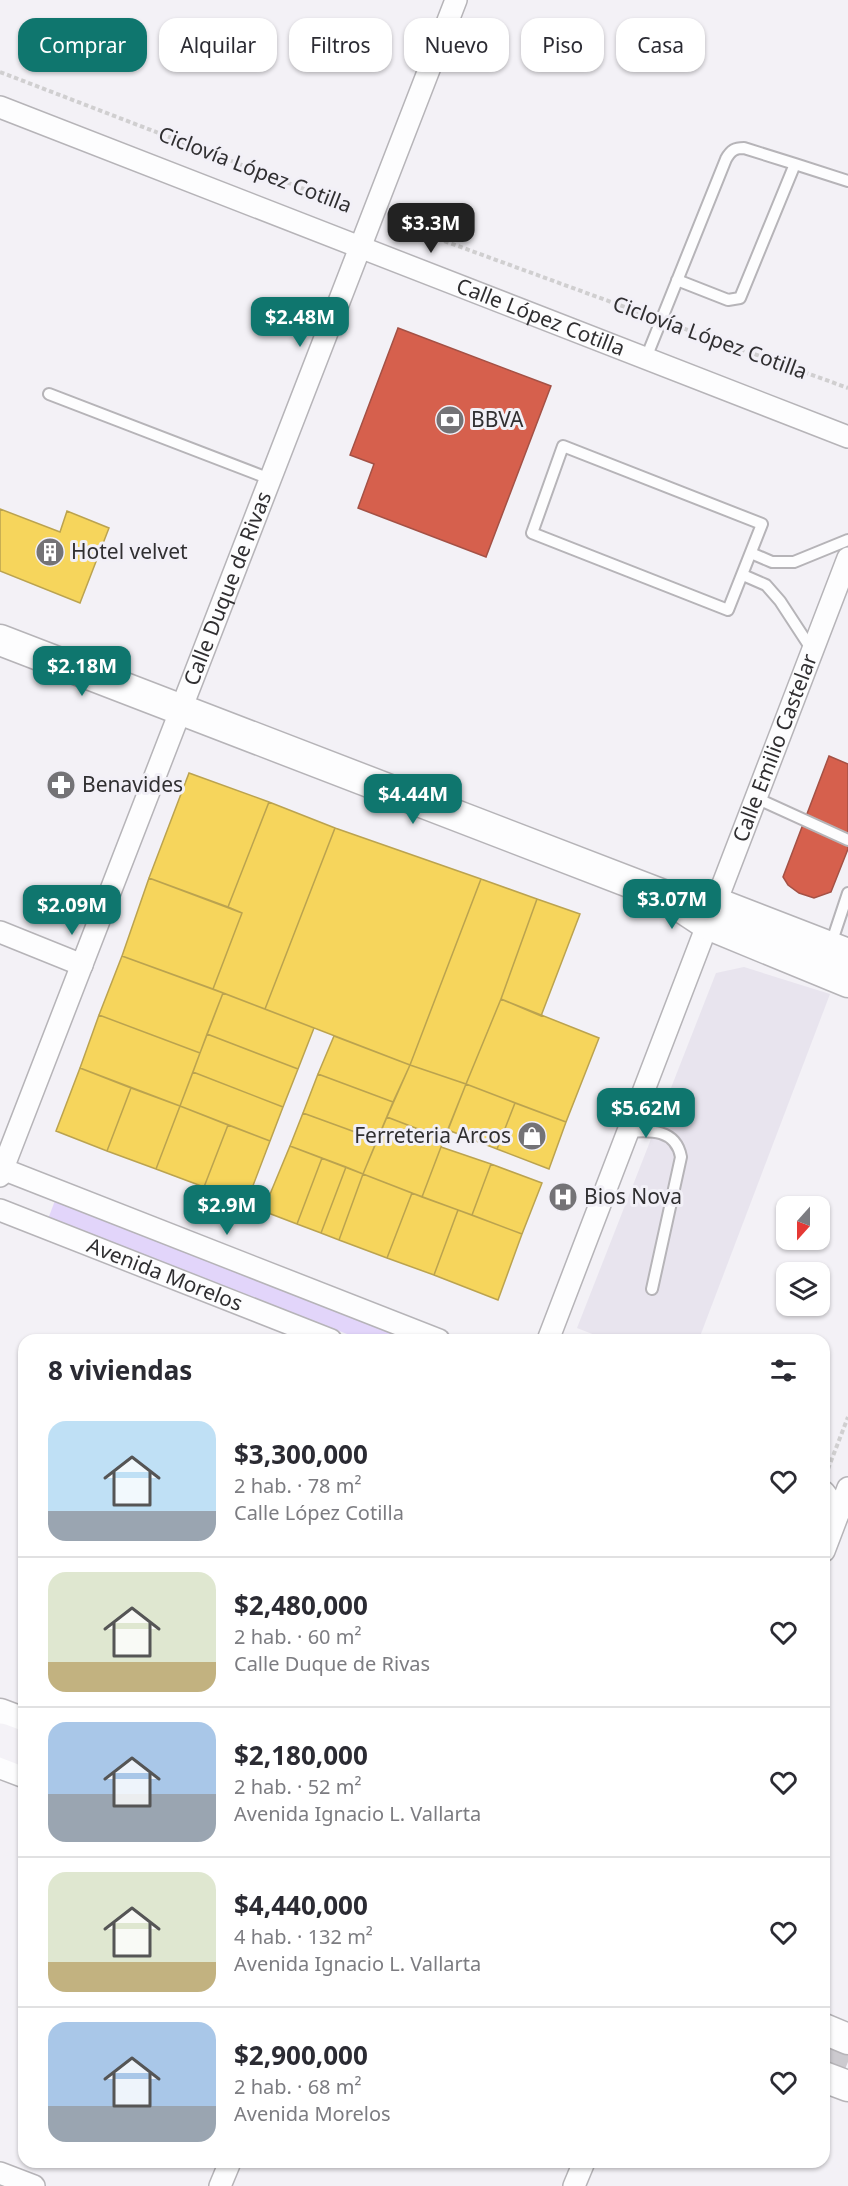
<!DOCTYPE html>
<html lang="es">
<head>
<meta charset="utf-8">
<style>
	body { margin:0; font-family:"Noto Sans",sans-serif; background:#f7f7f7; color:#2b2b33; height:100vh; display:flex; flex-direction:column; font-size:22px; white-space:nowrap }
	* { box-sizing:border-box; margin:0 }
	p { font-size:20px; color:#7c7c81 }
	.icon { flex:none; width:33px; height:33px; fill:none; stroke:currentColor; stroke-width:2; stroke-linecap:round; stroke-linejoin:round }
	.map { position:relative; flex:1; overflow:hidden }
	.details { position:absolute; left:18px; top:1334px; width:812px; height:834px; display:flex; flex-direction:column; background:#fff; border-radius:18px; box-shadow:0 2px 4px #0004 }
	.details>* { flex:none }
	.guide { position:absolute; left:18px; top:18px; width:813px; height:54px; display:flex; gap:12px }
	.needle { width:39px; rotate:201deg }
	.buttons { position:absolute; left:776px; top:1196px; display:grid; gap:12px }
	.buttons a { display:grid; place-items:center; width:54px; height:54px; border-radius:12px; background:#fff; box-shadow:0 2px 4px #0004; font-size:30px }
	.price { position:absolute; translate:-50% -51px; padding:0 14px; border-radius:12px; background:#0f766e; color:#fff; font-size:20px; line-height:39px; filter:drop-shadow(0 2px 3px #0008) }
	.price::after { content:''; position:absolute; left:50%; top:36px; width:18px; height:14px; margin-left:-9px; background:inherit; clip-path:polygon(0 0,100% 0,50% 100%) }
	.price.active { background:#222; color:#fff }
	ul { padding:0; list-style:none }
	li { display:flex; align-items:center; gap:18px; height:150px; padding:0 30px }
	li+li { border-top:2px solid #e1e1e2 }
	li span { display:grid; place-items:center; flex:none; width:168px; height:120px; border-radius:18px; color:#555 }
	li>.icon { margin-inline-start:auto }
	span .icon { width:72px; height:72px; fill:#fffc; stroke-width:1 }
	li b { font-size:26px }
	h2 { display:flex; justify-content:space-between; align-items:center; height:72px; padding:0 30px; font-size:26px }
	.pill { padding:0 21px; border-radius:18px; background:#fff; box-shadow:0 2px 4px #0004; font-size:21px; line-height:54px }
	.pill.active { background:#0f766e; color:#fff }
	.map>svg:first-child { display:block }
</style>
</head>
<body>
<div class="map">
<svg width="848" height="2186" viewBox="0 0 848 2186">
	<rect width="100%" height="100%" fill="#f3f1f6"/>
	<path fill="#e8e4ee" d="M744 967 830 994 699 1339H605L577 1328 716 973Z"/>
	<path fill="#e2d5fa" d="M56 1198 421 1339H360L48 1219Z"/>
	<path fill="#f6d55c" stroke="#bba34f" stroke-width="1.5" d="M0 509 60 532 67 511 109 528 80 603 0 571Z
		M189 773 269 802 228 907 149 878Z
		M269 802 335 828 265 1009 213 989 242 913 228 907Z
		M335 828 481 879 410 1065 265 1009Z
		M149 878 242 913 213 989 122 956Z
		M481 879 537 899 501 999 466 1084 410 1065Z
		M537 899 580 914 541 1016 501 999Z
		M122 956 223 993 200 1053 99 1015Z
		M223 993 314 1028 298 1069 207 1034Z
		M501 999 599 1038 566 1122 466 1084Z
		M99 1015 200 1053 180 1106 80 1068Z
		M207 1034 298 1069 283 1107 193 1072Z
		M334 1036 410 1065 393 1102 318 1074Z
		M410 1065 466 1084 444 1139 387 1117Z
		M80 1068 131 1088 107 1151 56 1131Z
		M193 1072 283 1107 270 1141 180 1106Z
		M318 1074 393 1102 377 1140 303 1113Z
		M466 1084 515 1103 497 1149 448 1130Z
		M131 1088 180 1106 156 1169 107 1151Z
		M515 1103 566 1122 549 1169 497 1149Z
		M180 1106 228 1125 204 1187 156 1169Z
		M303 1113 377 1140 363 1174 290 1146Z
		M387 1117 444 1139 422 1197 363 1174Z
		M228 1125 270 1141 246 1204 204 1187Z
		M290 1146 322 1158 297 1224 263 1211Z
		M441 1147 491 1164 472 1215 422 1197Z
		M322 1158 346 1167 321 1233 297 1224Z
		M491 1164 542 1183 522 1234 472 1215Z
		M346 1167 363 1174 339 1240 321 1233Z
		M363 1174 412 1193 387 1258 339 1240Z
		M412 1193 458 1210 434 1275 387 1258Z
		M458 1210 522 1234 498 1300 434 1275Z"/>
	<path fill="#d6604d" stroke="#a45145" stroke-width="1.5" d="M398 328 551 386 486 557 358 508 374 464 350 455Z
		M829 756 848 764V849L831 892 814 898 799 893 788 885 783 877Z"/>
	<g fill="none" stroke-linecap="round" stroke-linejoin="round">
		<path stroke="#cccacf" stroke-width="33" stroke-dasharray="33 16" stroke-linecap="butt" d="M824 2052 848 2062"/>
		<g stroke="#b6b4b8" stroke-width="14">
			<path id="lane" d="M795 164 848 181
				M646 358 726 159C731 150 735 148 744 148L795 164 740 298 728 300 677 280
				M49 394 270 479
				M563 446 762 524 728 610 532 533Z
				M751 553 772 562H794L848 540
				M743 575 766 585 780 601 812 650
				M756 798 848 840
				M831 944 848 893
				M628 1132C650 1130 676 1129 681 1157L652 1289"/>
		</g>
		<g stroke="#b6b4b8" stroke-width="24">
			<g id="street">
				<path id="s1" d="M0 107 848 437"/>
				<path d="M0 932 82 965"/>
				<path d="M0 1168 439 1340"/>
				<path id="s2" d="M0 1176 456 0"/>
				<path id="s3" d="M0 1210 331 1340"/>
				<path id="s4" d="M548 1340 848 558"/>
				<path d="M824 1492 839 1512"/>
				<path d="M824 1551 848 1488"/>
				<path d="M0 2173 34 2186"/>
				<path d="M220 2186 230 2162"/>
				<path d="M574 2186 584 2162"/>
			</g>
		</g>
		<g stroke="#b6b4b8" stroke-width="33">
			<path id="secondary" d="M0 640 663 895 707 924 848 982
				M672 896 716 903 848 954
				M0 1714 24 1723
				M0 1763 24 1772
				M824 2029 848 2039
				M824 2077 848 2086"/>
		</g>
		<g stroke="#cecdcf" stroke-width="36">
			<path id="primary" d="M0 1740 24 1749"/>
		</g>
		<path stroke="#d0cfd0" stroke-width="4" stroke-dasharray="4.5 3" stroke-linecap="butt" d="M0 72 351 207
			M395 223 644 314
			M677 326 848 388
			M828 1469 848 1417"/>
		<use href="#lane" stroke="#fdfdfe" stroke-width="10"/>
		<use href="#street" stroke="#fdfdfe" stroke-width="21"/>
		<use href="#secondary" stroke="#fdfdfe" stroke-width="30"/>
		<use href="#primary" stroke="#f4f2f7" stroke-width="33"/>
	</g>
	<defs>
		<g id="bank-disc" transform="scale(1.5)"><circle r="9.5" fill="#747376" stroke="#f2f0f7"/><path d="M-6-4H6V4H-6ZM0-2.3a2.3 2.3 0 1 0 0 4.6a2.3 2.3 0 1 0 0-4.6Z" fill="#fff"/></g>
		<g id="building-disc" transform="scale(1.5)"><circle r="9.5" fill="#747376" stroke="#f2f0f7"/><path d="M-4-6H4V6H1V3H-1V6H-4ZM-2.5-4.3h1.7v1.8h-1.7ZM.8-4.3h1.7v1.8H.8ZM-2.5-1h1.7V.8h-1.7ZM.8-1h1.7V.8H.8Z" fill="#fff"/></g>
		<g id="pharmacy-disc" transform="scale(1.5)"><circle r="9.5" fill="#747376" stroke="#f2f0f7"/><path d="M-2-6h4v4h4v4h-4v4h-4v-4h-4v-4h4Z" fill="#fff"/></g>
		<g id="shop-disc" transform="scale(1.5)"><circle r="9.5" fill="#747376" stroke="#f2f0f7"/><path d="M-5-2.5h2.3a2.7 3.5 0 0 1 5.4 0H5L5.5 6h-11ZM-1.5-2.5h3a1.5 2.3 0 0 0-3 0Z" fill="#fff"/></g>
		<g id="hospital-disc" transform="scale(1.5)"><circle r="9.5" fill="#747376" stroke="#f2f0f7"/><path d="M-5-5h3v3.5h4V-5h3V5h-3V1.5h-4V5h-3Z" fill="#fff"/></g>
	</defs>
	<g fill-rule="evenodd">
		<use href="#bank-disc" x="450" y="420"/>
		<use href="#building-disc" x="50" y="552"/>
		<use href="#pharmacy-disc" x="61" y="785"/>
		<use href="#shop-disc" x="532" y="1136"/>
		<use href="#hospital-disc" x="563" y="1197"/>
	</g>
	<g text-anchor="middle" stroke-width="6" stroke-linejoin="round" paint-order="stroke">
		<g font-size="21" fill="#302f31" stroke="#f2f0f7">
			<text transform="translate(255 170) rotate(21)" y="7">Ciclovía López Cotilla</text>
			<text dy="7" stroke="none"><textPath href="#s1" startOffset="580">Calle López Cotilla</textPath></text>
			<text transform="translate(710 338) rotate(20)" y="7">Ciclovía López Cotilla</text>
			<text dy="7" stroke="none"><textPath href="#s2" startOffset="630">Calle Duque de Rivas</textPath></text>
			<text dy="7" stroke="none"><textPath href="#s4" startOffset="634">Calle Emilio Castelar</textPath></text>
			<text dy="7" stroke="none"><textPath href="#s3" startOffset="177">Avenida Morelos</textPath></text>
		</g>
		<g font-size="21" fill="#302f31" stroke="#f2f0f7" text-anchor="start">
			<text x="471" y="427">BBVA</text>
			<text x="71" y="559">Hotel velvet</text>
			<text x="82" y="792">Benavides</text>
			<text x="511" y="1143" text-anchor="end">Ferreteria Arcos</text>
			<text x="584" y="1204">Bios Nova</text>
		</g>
	</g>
</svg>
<div class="buttons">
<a><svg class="needle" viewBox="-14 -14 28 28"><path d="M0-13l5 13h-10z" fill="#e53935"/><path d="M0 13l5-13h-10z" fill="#7c7c81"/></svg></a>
<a><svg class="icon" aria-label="layers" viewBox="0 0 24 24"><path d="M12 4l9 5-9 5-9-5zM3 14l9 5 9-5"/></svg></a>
</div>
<b class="price active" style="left:431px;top:254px">$3.3M</b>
<b class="price" style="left:300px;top:348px">$2.48M</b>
<b class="price" style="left:82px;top:697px">$2.18M</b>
<b class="price" style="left:413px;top:825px">$4.44M</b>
<b class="price" style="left:672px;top:930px">$3.07M</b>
<b class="price" style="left:72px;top:936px">$2.09M</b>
<b class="price" style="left:646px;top:1139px">$5.62M</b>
<b class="price" style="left:227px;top:1236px">$2.9M</b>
<div class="guide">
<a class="pill active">Comprar</a>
<a class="pill">Alquilar</a>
<a class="pill">Filtros</a>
<a class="pill">Nuevo</a>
<a class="pill">Piso</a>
<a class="pill">Casa</a>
</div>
<section class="details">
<h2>8 viviendas<svg class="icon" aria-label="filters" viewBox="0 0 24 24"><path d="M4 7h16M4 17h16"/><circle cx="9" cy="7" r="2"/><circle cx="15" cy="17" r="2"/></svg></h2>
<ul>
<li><span style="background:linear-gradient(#bfe0f5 75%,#9aa5b1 0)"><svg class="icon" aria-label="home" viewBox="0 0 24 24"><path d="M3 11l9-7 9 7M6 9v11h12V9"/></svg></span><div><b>$3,300,000</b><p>2 hab. · 78 m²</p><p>Calle López Cotilla</p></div><svg class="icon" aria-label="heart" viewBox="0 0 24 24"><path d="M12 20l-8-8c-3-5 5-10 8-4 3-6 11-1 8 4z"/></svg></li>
<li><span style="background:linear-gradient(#dfe7d0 75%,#c2b280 0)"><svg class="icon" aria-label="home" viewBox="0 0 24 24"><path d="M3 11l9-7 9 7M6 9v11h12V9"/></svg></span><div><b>$2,480,000</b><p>2 hab. · 60 m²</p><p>Calle Duque de Rivas</p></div><svg class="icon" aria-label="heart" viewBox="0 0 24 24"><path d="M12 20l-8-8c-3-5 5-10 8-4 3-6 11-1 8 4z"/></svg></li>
<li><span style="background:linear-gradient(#a9c7e8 60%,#9aa5b1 0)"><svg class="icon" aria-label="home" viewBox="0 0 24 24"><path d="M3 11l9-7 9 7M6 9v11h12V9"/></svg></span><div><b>$2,180,000</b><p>2 hab. · 52 m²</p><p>Avenida Ignacio L. Vallarta</p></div><svg class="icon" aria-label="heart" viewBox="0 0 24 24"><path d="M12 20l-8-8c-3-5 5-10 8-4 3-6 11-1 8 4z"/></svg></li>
<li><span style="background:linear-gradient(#dfe7d0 75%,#c2b280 0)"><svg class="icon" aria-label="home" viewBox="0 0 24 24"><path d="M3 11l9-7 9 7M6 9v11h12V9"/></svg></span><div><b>$4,440,000</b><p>4 hab. · 132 m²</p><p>Avenida Ignacio L. Vallarta</p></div><svg class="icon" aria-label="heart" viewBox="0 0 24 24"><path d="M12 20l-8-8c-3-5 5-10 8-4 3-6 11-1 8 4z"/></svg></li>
<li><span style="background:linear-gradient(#a9c7e8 70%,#9aa5b1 0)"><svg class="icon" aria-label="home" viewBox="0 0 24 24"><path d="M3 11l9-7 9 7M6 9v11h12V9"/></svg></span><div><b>$2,900,000</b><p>2 hab. · 68 m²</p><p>Avenida Morelos</p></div><svg class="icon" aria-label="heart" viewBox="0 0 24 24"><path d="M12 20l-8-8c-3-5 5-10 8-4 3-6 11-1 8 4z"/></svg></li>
</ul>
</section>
</div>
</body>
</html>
